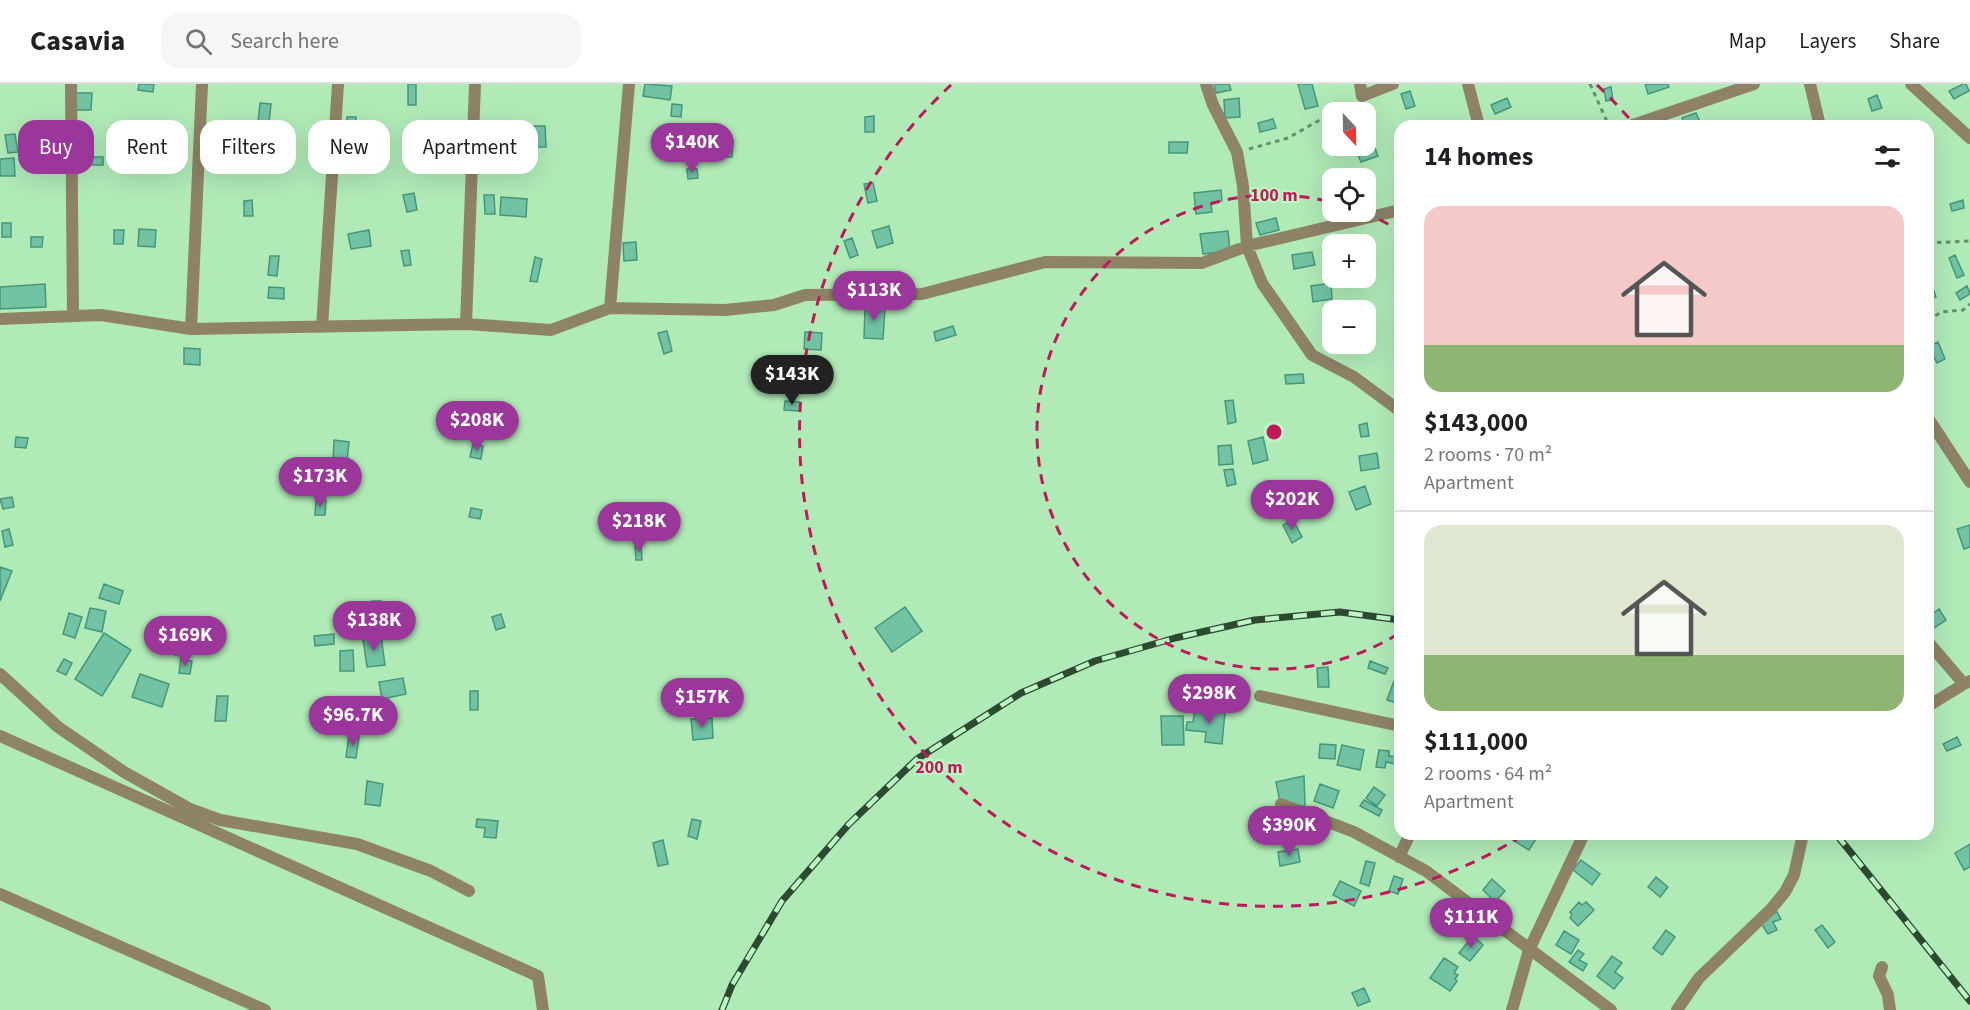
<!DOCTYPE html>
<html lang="en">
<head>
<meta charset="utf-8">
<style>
	body { margin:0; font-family:"Source Sans 3",sans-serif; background:#f6f6f6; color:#202124; height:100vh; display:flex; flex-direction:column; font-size:22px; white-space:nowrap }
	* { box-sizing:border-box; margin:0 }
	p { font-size:20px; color:#757577 }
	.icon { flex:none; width:33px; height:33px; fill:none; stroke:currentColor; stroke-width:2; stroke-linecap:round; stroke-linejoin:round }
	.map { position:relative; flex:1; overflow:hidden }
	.panel { position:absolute; left:1394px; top:36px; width:540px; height:720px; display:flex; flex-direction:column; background:#fff; border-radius:18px; box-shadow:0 6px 24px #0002 }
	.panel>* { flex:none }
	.top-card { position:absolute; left:18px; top:36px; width:570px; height:54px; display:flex; gap:12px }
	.needle { width:39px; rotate:158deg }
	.buttons { position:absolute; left:1322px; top:18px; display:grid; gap:12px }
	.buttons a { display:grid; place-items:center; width:54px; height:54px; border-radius:12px; background:#fff; box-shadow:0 6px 24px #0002; font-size:30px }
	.price { position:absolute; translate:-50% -51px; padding:0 14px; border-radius:21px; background:#9b369b; color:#fff; font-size:20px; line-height:39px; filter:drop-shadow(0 2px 3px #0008) }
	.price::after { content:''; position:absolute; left:50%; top:36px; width:18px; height:14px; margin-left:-9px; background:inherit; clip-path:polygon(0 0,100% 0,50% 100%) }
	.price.on { background:#222; color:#fff }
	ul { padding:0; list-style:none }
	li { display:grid; align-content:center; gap:12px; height:318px; padding:0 30px }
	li+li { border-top:2px solid #e0e0e0 }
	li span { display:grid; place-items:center; height:186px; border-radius:18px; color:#555 }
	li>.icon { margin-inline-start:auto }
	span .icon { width:108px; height:108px; fill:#fffc; stroke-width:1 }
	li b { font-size:26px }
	h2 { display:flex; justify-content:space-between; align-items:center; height:72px; padding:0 30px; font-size:26px }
	.pill { padding:0 21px; border-radius:18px; background:#fff; box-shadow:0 6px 24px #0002; font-size:21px; line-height:54px }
	.pill.on { background:#9b369b; color:#fff }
	header { display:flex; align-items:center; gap:36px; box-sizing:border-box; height:84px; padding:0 30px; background:#fff; border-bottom:2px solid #e0e0e0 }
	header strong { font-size:28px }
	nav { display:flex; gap:33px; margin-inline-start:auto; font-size:21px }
	.search { width:420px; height:54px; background:#f6f6f6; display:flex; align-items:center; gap:15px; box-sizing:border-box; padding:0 21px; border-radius:18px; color:#757577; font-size:22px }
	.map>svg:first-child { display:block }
</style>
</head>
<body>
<header>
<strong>Casavia</strong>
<div class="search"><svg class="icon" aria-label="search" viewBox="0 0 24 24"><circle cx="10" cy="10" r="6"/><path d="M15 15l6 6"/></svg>Search here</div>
<nav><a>Map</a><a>Layers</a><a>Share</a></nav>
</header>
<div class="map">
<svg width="1970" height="926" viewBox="0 0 1970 926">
	<rect width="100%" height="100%" fill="#b0eab7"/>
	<path fill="#72c3a4" stroke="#45977b" stroke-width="1.5" d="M139 0H154L153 8 138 6Z
		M408 0H416V21H408Z
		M645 0 672 2 670 16 643 12Z
		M1214 0H1229L1231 6 1216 9Z
		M1298 0H1312L1318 22 1305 25Z
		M1645 0H1668L1669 3 1648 10Z
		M1963 0H1966L1969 7 1954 15 1949 7Z
		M1611 3 1613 16 1606 17 1604 5Z
		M1410 7 1415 22 1406 25 1401 10Z
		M75 9H92L91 26H75Z
		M1877 11 1882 24 1872 27 1868 15Z
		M1239 14 1240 33 1225 34 1224 16Z
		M1507 14 1511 23 1495 30 1491 21Z
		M260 19 271 20 269 39 258 38Z
		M672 20 682 21 681 33 671 32Z
		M1696 29 1702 42H1685L1682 34Z
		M874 32V48H865V33Z
		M347 33H356V51L347 52Z
		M1273 35 1276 44 1260 48 1258 39Z
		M529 42H545L546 63H530Z
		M15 50 18 68 8 69 5 51Z
		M1371 54 1378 72 1361 78 1354 62H1365V56Z
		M720 56H733L732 73H719Z
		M1169 58H1188L1187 69H1169Z
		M85 73H103V81H85Z
		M14 74 15 92H0V75Z
		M687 85H697L698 94 688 95Z
		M873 99 877 117 868 119 864 100Z
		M1221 106 1222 117 1211 119 1212 128 1196 130 1194 109Z
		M414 109 417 126 407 128 403 111Z
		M484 111H494L495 130H485Z
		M501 113 527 115 526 133 500 131Z
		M252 116 253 132H244V117Z
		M1963 116 1964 124 1952 127 1950 120Z
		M1276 134 1279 146 1260 151 1256 139Z
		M2 139H11V153H2Z
		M889 142 893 159 877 164 872 147Z
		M139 145 156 146 155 163 138 162Z
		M114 146H124L123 160H114Z
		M369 146 371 162 351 165 348 150Z
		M1228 147 1230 167 1203 170 1200 150Z
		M31 153H43L42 163H31Z
		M852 154 858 171 850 174 844 157Z
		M636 158 637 176 624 177 623 159Z
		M409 166 411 181 404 182 401 167Z
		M1312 168 1315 181 1294 185 1292 171Z
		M1955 171 1964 191 1957 194 1949 174Z
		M270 172H279L277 192 268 191Z
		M535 173 542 175 537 198 530 197Z
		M1928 196H1930L1936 213 1928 216Z
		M1331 199 1332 215 1313 218 1311 202Z
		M45 200 46 223 0 225V203Z
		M1967 202 1970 210 1960 216 1956 209Z
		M269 203 284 204V215L268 214Z
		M865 222 885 223 883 255 864 254Z
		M953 242 956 251 936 257 934 248Z
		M667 247 672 267 664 270 658 249Z
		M805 248 822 249 821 266 804 265Z
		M1938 258 1945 275 1937 279 1929 262Z
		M184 264 200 265V281L184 280Z
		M1303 290 1304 299 1286 300 1285 291Z
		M1233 316 1236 338 1228 340 1225 317Z
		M785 317 800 318 799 327 784 326Z
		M478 330 485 331 483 347 475 346Z
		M1367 339 1369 352 1361 353 1359 341Z
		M16 353 28 354 26 364 15 363Z
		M1263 353 1268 376 1253 380 1248 357Z
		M334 356 349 358 347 378 333 377Z
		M473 360 483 362 481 375 470 373Z
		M1231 361 1233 380 1219 381 1218 362Z
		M1377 369 1379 384 1361 387 1359 372Z
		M1233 385 1236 400 1227 402 1224 386Z
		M1365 402 1371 420 1356 426 1349 408Z
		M12 413 14 423 3 425 0 415Z
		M316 416H326L325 431H315Z
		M471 424 482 426 480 435 469 433Z
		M1293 436 1302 453 1292 459 1283 441Z
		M1970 441V463L1964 465 1957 445Z
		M9 445 13 461 5 463 2 447Z
		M641 461 642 476H636L635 462Z
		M0 483 12 487 0 517Z
		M104 500 123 507 119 520 99 514Z
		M372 517H381V533L371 532Z
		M905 523 922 547 892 568 875 544Z
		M90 524 106 527 102 548 85 544Z
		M1939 525 1946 536 1934 544 1928 533Z
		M69 529 82 533 75 554 63 550Z
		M501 530 505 543 496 546 492 533Z
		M104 549 131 566 102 612 75 595Z
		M175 549H188V571H175Z
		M334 550V560L315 562 314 552Z
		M381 552 385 581 367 583 363 555Z
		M353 566 354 587H340V567Z
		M64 575 72 579 66 591 57 587Z
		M181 575 192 577 190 590 179 589Z
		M1370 577 1388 584 1385 590 1368 584Z
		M1328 583 1329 603H1318L1317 584Z
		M140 590 169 600 162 623 132 613Z
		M403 594 406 610 382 615 379 598Z
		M1394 597 1400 599V620L1387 616Z
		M470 607H478V626H470Z
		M217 612H228L226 637H215Z
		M1195 625 1225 628 1222 660 1205 658 1206 648 1186 646 1187 638H1193Z
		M1161 632H1183L1184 661H1162Z
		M712 634 713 654 693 656 691 635Z
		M349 652 359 653 356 674 346 673Z
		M1957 653 1961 661 1947 667 1943 660Z
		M1320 660 1336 661 1335 675 1319 674Z
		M1342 661 1364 666 1360 686 1337 681Z
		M1379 666 1389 667V672L1396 673 1395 680 1386 678 1385 684 1376 683Z
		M1304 692 1305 722 1292 723 1280 718 1276 698Z
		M367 697 383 700 380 722 365 720Z
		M1320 700 1339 707 1333 724 1314 717Z
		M1374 703 1385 711 1377 722 1366 714Z
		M1364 716 1382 726 1379 732 1360 722Z
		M477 735 498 737 496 754 484 753 485 744 476 743Z
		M692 735 701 737 697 755 688 752Z
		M1503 750H1539L1529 766Z
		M663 756 668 780 658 782 653 759Z
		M1970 760V783L1964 786 1955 769Z
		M1298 765 1300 778 1280 782 1278 768Z
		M1581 776 1600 790 1592 801 1573 786Z
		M1366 777 1375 779 1369 802 1360 799Z
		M1394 792 1403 795 1398 810 1389 807Z
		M1656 793 1668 803 1660 813 1648 803Z
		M1492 795 1505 807 1495 818 1483 806Z
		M1340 797 1361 807 1354 822 1333 811Z
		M1579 818 1582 821 1586 818 1594 826 1578 842 1570 834 1572 831 1570 828Z
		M1777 828 1781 835 1773 838 1777 846 1768 850 1759 836Z
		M1822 841 1835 858 1828 864 1815 846Z
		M1666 846 1675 853 1662 871 1653 864Z
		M1564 847 1579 856 1571 870 1556 861Z
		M1473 852 1483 861 1470 877 1459 869Z
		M1578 866 1584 870 1579 876 1587 880 1583 887 1569 878Z
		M1612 872 1622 879 1615 888 1623 894 1614 905 1597 892Z
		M1444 874 1458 883 1454 889 1458 891 1455 895 1457 897 1450 907 1430 894Z
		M1364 904 1370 917 1358 922 1352 909Z"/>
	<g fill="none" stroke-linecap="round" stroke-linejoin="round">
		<path stroke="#668f6b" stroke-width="3" stroke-dasharray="4.5 4.5" stroke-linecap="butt" d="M1590 0 1609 42
			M1334 28 1350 19
			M1249 65 1288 54 1332 29
			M1928 159 1970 157
			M1928 237 1941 228 1963 226 1970 220"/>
		<path stroke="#8e8367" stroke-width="12" d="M71 0 73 232
			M1206 0 1213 21 1237 68 1243 102 1247 162 1262 199 1312 271 1354 293 1400 327
			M1360 0 1362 12 1393 0
			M1468 0 1479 42
			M1810 0 1820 42
			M1911 0 1970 54
			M1630 42 1754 0
			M610 224 629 0
			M0 235 101 231 191 245 466 240 551 246 610 224 725 226 774 221 805 211 922 210 1045 178 1202 179 1247 162 1400 126
			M466 240 475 0
			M322 243 338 0
			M191 245 202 0
			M1928 334 1970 398
			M1928 558 1964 600 1970 597
			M0 590 58 643 124 688 190 725 220 736 357 760 431 787 469 807
			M1260 612 1400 642
			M1928 622 1964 600
			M0 652 538 892 543 926
			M1281 720 1354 748 1426 787 1611 926
			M1399 773 1410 750
			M0 810 265 926
			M1882 883 1879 892 1888 911 1890 926
			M1512 926 1529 866 1584 750
			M1677 926 1699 894 1771 825 1785 808 1794 791 1803 750"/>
		<g stroke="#2d4932" stroke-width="7">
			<path id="rail" d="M1836 750 1970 917
				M722 926 732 901 782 817 849 740 917 675 1021 609 1095 577 1175 554 1255 536 1340 528 1400 536"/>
		</g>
		<use href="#rail" stroke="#bcf7c3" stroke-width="4.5" stroke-dasharray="14" stroke-linecap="butt"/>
	</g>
	<g fill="none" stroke="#c2185b" stroke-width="3" stroke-dasharray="10 8">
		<path d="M1398 550A237 237 0 1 1 1331 118M1363 128A237 237 0 0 1 1398 146"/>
		<path d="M1522 752A474 474 0 0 1 951 1M1597 1A474 474 0 0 1 1634 40"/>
	</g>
	<circle cx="1274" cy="348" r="9" fill="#c2185b" stroke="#bcf7c3" stroke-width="3"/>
	<g font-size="18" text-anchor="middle" font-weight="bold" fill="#c2185b" stroke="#bcf7c3" stroke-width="4.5" stroke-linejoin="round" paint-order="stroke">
		<text x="1274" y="117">100 m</text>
		<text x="939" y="689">200 m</text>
	</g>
</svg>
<div class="buttons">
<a><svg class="needle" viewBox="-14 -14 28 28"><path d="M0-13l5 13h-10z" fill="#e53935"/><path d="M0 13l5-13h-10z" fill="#757577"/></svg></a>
<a><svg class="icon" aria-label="locate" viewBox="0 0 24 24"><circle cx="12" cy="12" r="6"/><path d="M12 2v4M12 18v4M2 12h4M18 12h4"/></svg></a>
<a>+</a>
<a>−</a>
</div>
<b class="price" style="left:692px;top:90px">$140K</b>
<b class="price" style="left:874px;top:238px">$113K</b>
<b class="price on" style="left:792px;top:322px">$143K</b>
<b class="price" style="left:477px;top:368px">$208K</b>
<b class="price" style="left:320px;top:424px">$173K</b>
<b class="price" style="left:1292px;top:447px">$202K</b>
<b class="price" style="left:639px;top:469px">$218K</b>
<b class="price" style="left:374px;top:568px">$138K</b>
<b class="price" style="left:185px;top:583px">$169K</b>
<b class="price" style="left:1209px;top:641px">$298K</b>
<b class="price" style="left:702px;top:645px">$157K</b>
<b class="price" style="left:353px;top:663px">$96.7K</b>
<b class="price" style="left:1289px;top:773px">$390K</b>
<b class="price" style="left:1471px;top:865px">$111K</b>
<div class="top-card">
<a class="pill on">Buy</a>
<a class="pill">Rent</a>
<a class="pill">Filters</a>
<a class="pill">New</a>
<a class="pill">Apartment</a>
</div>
<section class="panel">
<h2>14 homes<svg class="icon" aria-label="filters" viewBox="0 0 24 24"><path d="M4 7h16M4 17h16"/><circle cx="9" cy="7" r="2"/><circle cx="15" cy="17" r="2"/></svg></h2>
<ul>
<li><span style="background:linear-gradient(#f6c9c9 75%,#8fb573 0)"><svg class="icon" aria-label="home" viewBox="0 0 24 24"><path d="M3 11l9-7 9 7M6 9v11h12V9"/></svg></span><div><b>$143,000</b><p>2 rooms · 70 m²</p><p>Apartment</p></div></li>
<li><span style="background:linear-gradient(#dfe7d0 70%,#8fb573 0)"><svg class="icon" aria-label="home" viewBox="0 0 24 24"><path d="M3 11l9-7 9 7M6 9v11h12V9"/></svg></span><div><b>$111,000</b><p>2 rooms · 64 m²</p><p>Apartment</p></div></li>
</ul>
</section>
</div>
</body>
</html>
